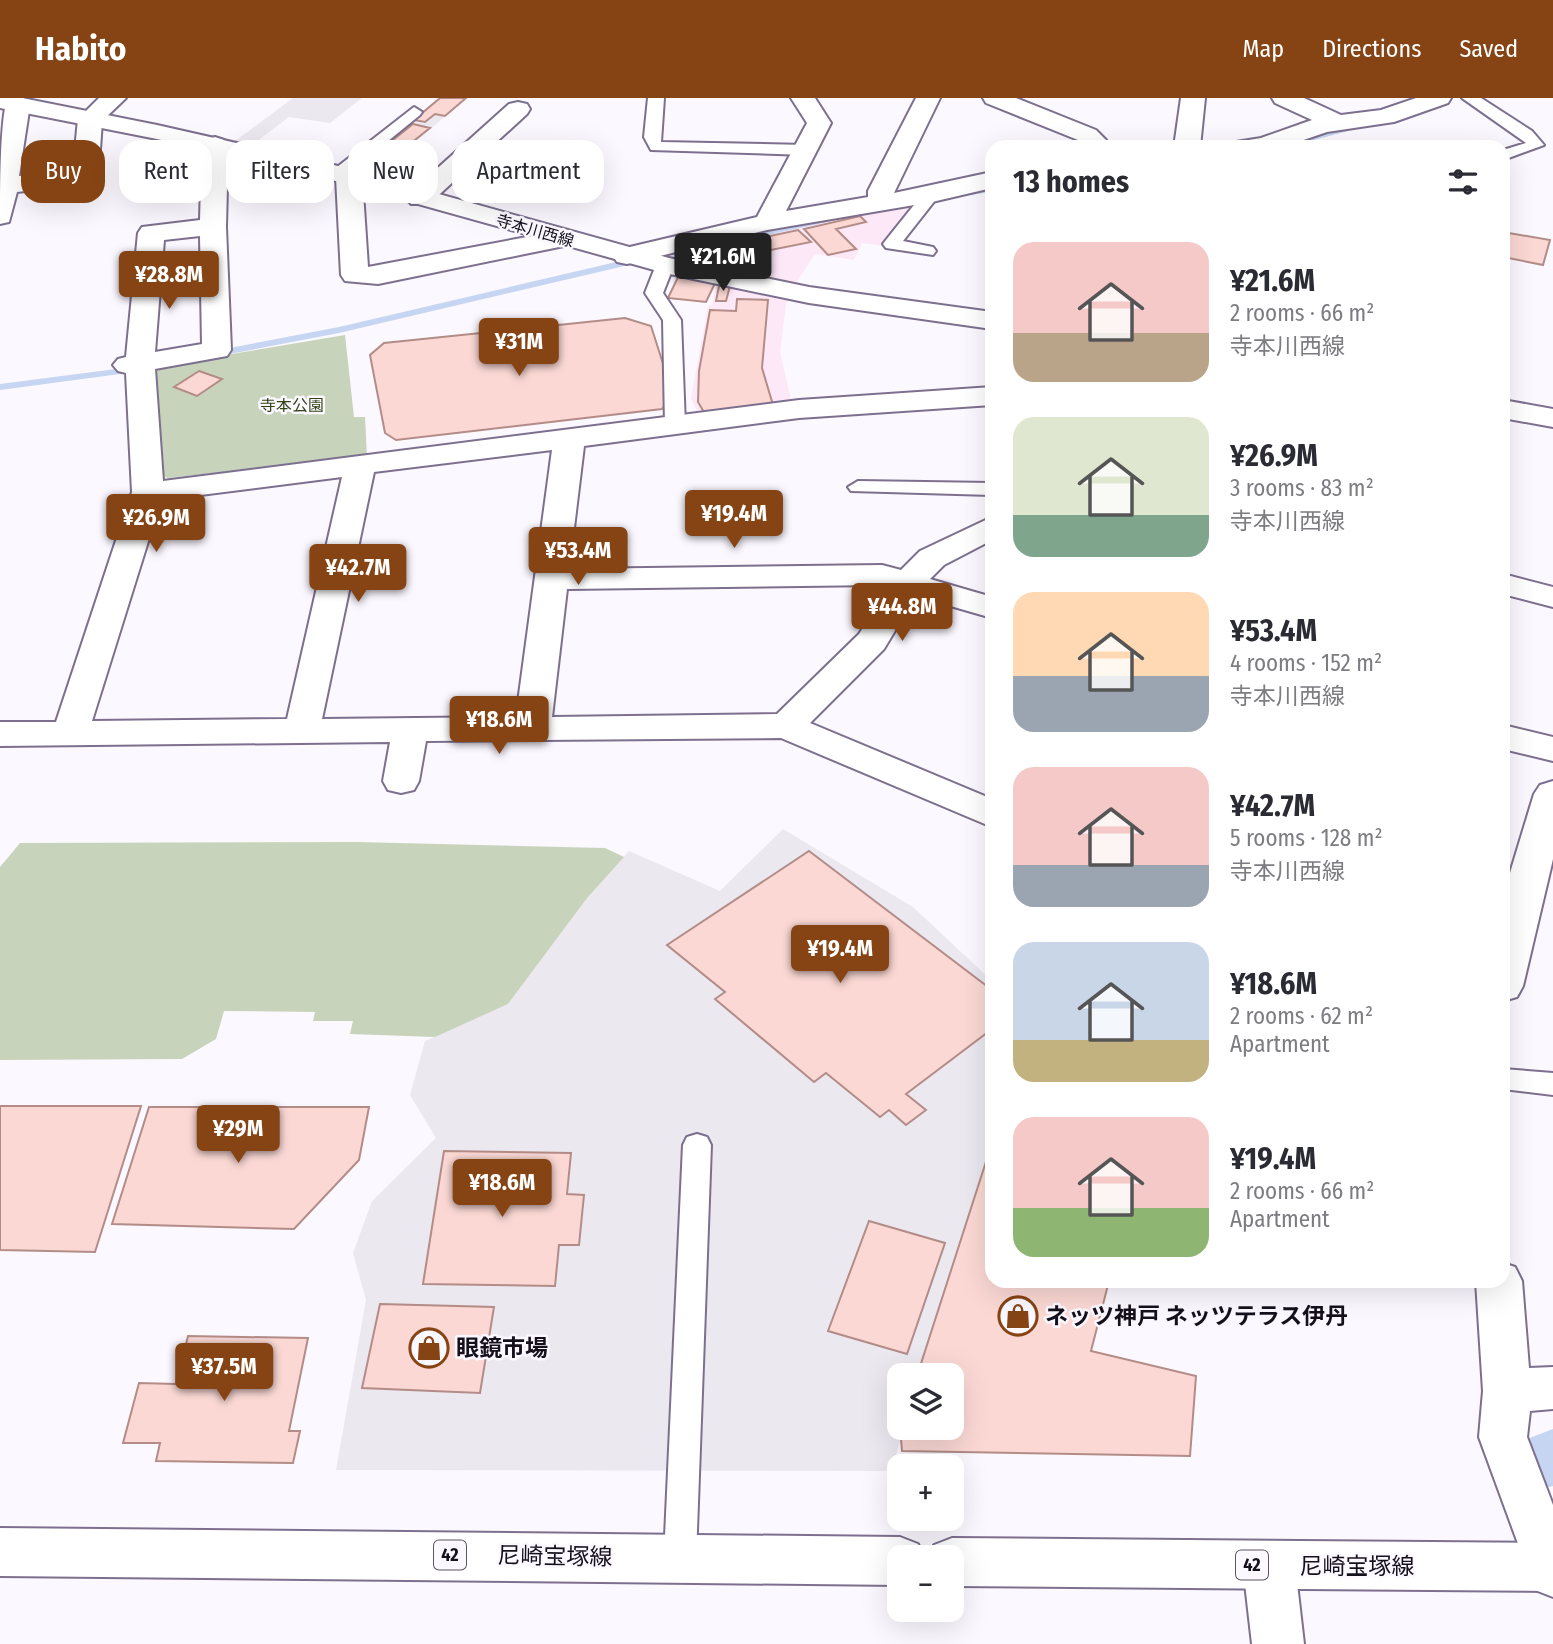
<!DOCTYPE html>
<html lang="en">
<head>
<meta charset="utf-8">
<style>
	body { margin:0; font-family:"Fira Sans Condensed","Noto Sans JP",sans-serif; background:#f7f7f7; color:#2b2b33; height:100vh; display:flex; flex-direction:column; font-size:26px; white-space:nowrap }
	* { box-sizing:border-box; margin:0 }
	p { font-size:23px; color:#7c7c81 }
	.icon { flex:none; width:38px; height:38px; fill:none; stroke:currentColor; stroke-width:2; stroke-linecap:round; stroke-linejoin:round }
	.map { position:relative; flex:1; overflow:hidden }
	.panel { position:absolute; left:985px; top:42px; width:525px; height:1148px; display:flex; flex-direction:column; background:#fff; border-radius:21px; box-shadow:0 7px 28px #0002 }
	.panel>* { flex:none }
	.top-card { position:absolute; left:21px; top:42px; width:665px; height:63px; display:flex; gap:14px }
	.buttons { position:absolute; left:887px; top:1265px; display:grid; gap:14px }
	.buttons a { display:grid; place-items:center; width:77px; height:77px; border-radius:14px; background:#fff; box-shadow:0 7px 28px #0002; font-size:35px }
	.price { position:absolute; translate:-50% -60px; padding:0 16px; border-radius:7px; background:#864414; color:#fff; font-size:23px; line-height:46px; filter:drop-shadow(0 2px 4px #0008) }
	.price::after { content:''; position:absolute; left:50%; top:42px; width:21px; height:16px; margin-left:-10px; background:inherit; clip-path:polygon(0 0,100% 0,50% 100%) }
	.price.current { background:#222; color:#fff }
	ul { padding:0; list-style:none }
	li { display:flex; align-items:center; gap:21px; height:175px; padding:0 28px }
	li span { display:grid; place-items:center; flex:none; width:196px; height:140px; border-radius:21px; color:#555 }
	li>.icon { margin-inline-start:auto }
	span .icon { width:84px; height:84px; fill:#fffc; stroke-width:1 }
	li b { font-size:30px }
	h2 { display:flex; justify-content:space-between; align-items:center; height:84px; padding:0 28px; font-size:30px }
	.pill { padding:0 24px; border-radius:21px; background:#fff; box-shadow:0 7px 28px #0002; font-size:24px; line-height:63px }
	.pill.current { background:#864414; color:#fff }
	header { display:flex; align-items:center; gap:42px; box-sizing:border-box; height:98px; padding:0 35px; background:#864414; color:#fff }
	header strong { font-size:33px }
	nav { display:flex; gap:38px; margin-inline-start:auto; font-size:24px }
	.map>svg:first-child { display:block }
</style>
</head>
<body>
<header>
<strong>Habito</strong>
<nav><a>Map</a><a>Directions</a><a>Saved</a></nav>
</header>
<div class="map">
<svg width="1553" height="1546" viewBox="0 0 1553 1546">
	<rect width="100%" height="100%" fill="#fbf8ff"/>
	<path fill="#ebe8f0" d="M293 0H362L330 25 289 19 252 47 235 43Z
		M439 0H467L376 77 354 71Z
		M783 731 913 809 992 883V1043L920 1277 900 1278V1330H904L891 1373 336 1372 366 1202 353 1155 372 1103 436 1040 410 997 425 943 508 906 587 799 629 753 720 793Z"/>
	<path fill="#fde8f7" d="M914 106 884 148 862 145 854 162 815 156 787 199 780 254 792 306 699 318 691 300 708 208 712 207 719 174 695 166 686 158V152Z"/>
	<path fill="#c7d3ba" d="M345 237 354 319H365L367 359 168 380 159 377 153 274 160 268Z
		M356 744 605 750 624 759 587 800 508 906 435 939 350 936 353 923H313L315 914 224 913 216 941 182 961 0 962V769L20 745Z"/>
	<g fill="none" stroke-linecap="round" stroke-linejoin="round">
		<path fill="#c6d6f2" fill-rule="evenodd" d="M1357 25 1360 26V30L1287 49H1271Z
			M992 88V94L962 98 957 95 962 92Z
			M829 118 832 119V123L685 155 680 152 685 149Z
			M629 161 633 162V166L339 235 214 259 209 256 214 253 339 229Z
			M116 271 121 274 120 276 0 292V286Z"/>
		<path fill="#c6d6f2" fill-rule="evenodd" d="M1553 1331V1388L1549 1389 1527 1381 1518 1361 1527 1341Z"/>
	</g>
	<path fill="#fbd8d4" stroke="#b38c87" stroke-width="2" d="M440 0H466L445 18 435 16 425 24 414 22Z
		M413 26 430 30 381 69 364 65Z
		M860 118 866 124 836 131 856 151 828 157 804 131Z
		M798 132 811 144 706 165 696 154Z
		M1503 134 1550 142 1543 167 1503 159Z
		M678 179 716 183 706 204 668 200Z
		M719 188H730L726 203H716Z
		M737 201 768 202 762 270 773 307 705 316 698 304 699 273 710 212 736 213Z
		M625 220 651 228 673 297 662 311 396 342 385 335 370 257 384 245Z
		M199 273 222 281 197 298 174 289Z
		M809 753 992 892V931L906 996 926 1012 906 1027 889 1012 880 1019 826 975 814 984 715 901 725 894 667 847Z
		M0 1008H141L95 1154 0 1152Z
		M149 1009H369L359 1062 294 1131 112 1126Z
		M992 1045V1183H1109L1091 1253 1196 1278 1190 1358 902 1353 900 1330H952V1278H917Z
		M444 1053 571 1055 567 1096 584 1097 579 1147H559L555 1188 423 1186Z
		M869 1123 945 1145 907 1256 828 1233Z
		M380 1206 494 1209 480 1295 362 1290Z
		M188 1238 308 1240 289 1333H300L293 1365 156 1363 160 1345H123L139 1285 176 1286Z"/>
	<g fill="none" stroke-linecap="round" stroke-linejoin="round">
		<g stroke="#7d708e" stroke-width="4">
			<path id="service" d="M648 0H664L661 44 807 47 815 52 807 57 651 52 644 39Z
				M1462 0H1481L1532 33 1544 47 1503 62V52L1526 45Z
				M414 9 422 14 420 17 344 79H332V73Z
				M932 91 940 96 903 143 933 149 936 153 933 157 886 150 883 146 886 142 926 92Z
				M665 162 674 167 663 195 681 222 685 327 675 333 665 327 663 222 645 195 656 167Z
				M858 383 992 385V397L851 393 848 389Z
				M1503 971 1553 975V997L1503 991Z
				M697 1036 707 1039 711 1047 696 1460 692 1471 680 1475 668 1471 664 1460 683 1047 687 1039Z"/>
		</g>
		<g stroke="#7d708e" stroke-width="4">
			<path id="minor" d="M23 0 34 7 29 13 19 78 73 73 78 21 99 0H126L102 23 98 80 94 85 17 94 9 124 0 126C0 94 0 39 5 10 8 2 16 1 23 0Z
				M791 0H815L831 25 786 113 868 99V93L916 0H940L894 95 992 74V90L932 104 767 132 627 166 617 164 613 158 617 152 757 119 807 25Z
				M983 0H1016L1096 32 1106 42 1105 49H1079L1078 42 986 5Z
				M1181 0H1205L1200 49H1174Z
				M1272 0H1304L1341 17 1381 12 1416 0H1451L1448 5 1394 24 1327 34 1283 49H1232L1236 44 1261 40 1312 22 1275 5Z
				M518 4 527 6 530 11 527 16 429 106H411L407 100 411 94 509 6Z
				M215 39 224 42 228 47 226 129 231 252 227 258 155 271 163 383 799 302 992 289V307L799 320 584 348 569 471 882 467 901 472 920 453 992 419V442L944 467 930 481 992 499V520L916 498 884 551 810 625 992 701V729L781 640 426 643 419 683 414 692 401 695 388 692 383 683 390 644 0 648V624H56L132 394 126 275 118 273 113 267 118 261 126 259 138 135 142 129 200 122 202 47 206 42ZM200 138 202 246 155 254 164 142ZM552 352 516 619 322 621 374 374ZM342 379 287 621 92 623 161 402ZM880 487 888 489 859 536 777 616 552 619 567 491Z
				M349 71 358 74 362 79 368 169 564 132 573 134 577 140 573 146 564 148 378 186 345 183 341 177 336 79 340 74Z
				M1503 476 1553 489V509L1503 496Z
				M1503 627 1553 639V663L1503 651Z
				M1553 683V761L1523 888 1517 899 1503 903V798L1534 696 1540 687Z
				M1503 1165 1515 1169 1522 1183 1529 1270 1553 1269V1311L1530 1313 1527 1339 1553 1407V1499L1535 1492 1479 1339 1483 1293 1476 1183H1503Z
				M1269 1444 1287 1451 1295 1468 1304 1546H1252L1243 1468 1251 1451Z"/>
		</g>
		<g stroke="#7d708e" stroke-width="4">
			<path id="secondary" d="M0 0H22L157 27 338 68 669 160 809 189 992 214V231L809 205 665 175 332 82 157 41 0 10Z
				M1503 302 1553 311V329L1503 320Z"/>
		</g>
		<g stroke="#7d708e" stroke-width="4">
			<path id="primary" d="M0 1430 900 1439 918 1446 924 1460H900V1487L0 1478Z
				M952 1440 1553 1445V1493L952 1488V1460H928L934 1447Z"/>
		</g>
		<use href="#service" fill="#fff" fill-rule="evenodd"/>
		<use href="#minor" fill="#fff" fill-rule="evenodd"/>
		<use href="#secondary" fill="#fff" fill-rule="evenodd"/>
		<use href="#primary" fill="#fff" fill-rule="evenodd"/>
	</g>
	<defs>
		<g id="shop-ring" transform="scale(2.0125)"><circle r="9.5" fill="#fbf8ff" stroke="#864414" stroke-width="1.5"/><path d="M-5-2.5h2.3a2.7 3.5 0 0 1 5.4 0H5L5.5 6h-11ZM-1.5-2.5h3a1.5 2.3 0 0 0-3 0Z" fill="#864414"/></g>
	</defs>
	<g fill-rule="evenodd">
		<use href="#shop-ring" x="1018" y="1218"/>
		<use href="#shop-ring" x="429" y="1250"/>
	</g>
	<g text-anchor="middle" stroke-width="5" stroke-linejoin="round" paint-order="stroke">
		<g font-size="16" fill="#16101c" stroke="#fbf8ff">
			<text transform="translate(535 132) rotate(16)" y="6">寺本川西線</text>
		</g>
		<g font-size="16" fill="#324416" stroke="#fbf8ff">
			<text x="292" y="313">寺本公園</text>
		</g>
		<g fill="#fbf8ff" stroke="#5b5660" stroke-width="2">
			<rect x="434" y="1442.5" width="32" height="29" rx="5"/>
			<rect x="1236" y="1452.5" width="32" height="29" rx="5"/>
		</g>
		<g font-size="18" font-weight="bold" fill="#16101c">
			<text x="450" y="1463">42</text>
			<text x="1252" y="1473">42</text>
		</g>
		<g font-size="23" font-weight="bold" fill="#16101c" stroke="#fbf8ff" text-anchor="start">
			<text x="1045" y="1226">ネッツ神戸 ネッツテラス伊丹</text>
			<text x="456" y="1258">眼鏡市場</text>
		</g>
		<g font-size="23" fill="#16101c" stroke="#fbf8ff">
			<text transform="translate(555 1458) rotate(1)" y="8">尼崎宝塚線</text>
			<text x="1357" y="1476">尼崎宝塚線</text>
		</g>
	</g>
</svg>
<div class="buttons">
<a><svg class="icon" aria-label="layers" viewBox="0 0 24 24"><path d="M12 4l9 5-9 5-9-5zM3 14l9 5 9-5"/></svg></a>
<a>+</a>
<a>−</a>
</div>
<b class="price current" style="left:723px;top:195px">¥21.6M</b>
<b class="price" style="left:169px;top:213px">¥28.8M</b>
<b class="price" style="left:519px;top:280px">¥31M</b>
<b class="price" style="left:734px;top:452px">¥19.4M</b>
<b class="price" style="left:156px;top:456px">¥26.9M</b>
<b class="price" style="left:578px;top:489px">¥53.4M</b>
<b class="price" style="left:358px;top:506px">¥42.7M</b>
<b class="price" style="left:902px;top:545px">¥44.8M</b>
<b class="price" style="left:499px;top:658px">¥18.6M</b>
<b class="price" style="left:840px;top:887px">¥19.4M</b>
<b class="price" style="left:238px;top:1067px">¥29M</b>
<b class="price" style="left:502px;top:1121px">¥18.6M</b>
<b class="price" style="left:224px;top:1305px">¥37.5M</b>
<div class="top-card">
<a class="pill current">Buy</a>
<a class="pill">Rent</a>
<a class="pill">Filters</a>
<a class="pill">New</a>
<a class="pill">Apartment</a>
</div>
<section class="panel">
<h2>13 homes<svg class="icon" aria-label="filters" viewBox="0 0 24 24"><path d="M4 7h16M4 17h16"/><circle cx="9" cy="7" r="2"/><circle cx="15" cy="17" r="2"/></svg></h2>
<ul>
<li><span style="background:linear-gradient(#f6c9c9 65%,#b9a48a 0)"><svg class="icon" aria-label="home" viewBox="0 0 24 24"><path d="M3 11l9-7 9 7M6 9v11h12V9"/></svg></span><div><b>¥21.6M</b><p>2 rooms · 66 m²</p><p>寺本川西線</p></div></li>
<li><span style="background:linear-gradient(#dfe7d0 70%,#7fa58c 0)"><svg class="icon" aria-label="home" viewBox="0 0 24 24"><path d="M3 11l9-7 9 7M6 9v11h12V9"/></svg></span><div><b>¥26.9M</b><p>3 rooms · 83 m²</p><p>寺本川西線</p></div></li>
<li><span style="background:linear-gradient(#ffd9b3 60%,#9aa5b1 0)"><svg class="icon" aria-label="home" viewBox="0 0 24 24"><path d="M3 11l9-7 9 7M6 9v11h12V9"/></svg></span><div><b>¥53.4M</b><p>4 rooms · 152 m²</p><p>寺本川西線</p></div></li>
<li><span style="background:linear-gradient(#f6c9c9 70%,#9aa5b1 0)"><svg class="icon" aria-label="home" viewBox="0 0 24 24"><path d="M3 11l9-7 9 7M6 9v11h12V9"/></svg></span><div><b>¥42.7M</b><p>5 rooms · 128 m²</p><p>寺本川西線</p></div></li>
<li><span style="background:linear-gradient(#c9d6e8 70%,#c2b280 0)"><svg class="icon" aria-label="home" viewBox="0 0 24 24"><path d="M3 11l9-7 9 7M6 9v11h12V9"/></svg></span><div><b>¥18.6M</b><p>2 rooms · 62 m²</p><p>Apartment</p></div></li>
<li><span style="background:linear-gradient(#f6c9c9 65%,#8fb573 0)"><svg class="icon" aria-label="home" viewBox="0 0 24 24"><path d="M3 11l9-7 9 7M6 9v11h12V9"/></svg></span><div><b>¥19.4M</b><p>2 rooms · 66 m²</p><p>Apartment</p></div></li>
</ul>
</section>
</div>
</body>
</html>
